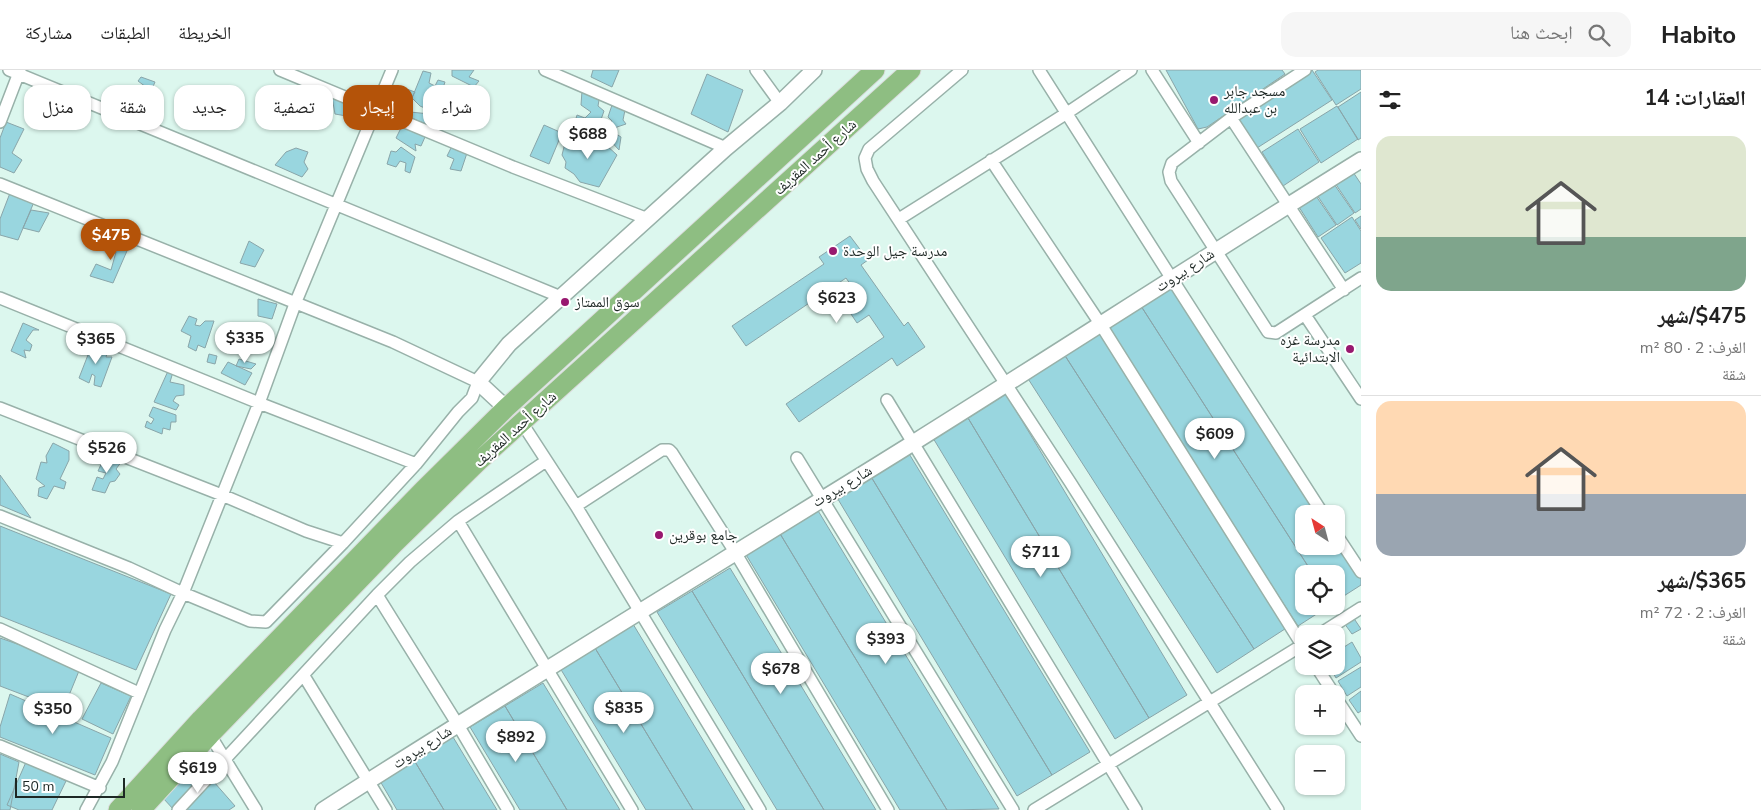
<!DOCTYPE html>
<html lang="ar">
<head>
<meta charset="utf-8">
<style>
	body { margin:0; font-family:"Nunito Sans","Noto Naskh Arabic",sans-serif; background:#f6f6f6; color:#222; direction:rtl; height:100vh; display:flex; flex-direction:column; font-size:19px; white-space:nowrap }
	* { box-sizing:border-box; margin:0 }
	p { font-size:16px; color:#767676 }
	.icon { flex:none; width:28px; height:28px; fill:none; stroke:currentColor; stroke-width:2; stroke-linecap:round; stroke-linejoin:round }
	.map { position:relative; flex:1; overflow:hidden; direction:ltr }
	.side { display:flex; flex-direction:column; background:#fff; width:400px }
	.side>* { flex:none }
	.guide { position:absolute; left:15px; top:15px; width:475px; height:45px; direction:rtl; display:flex; gap:10px }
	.needle { width:32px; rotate:324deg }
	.controls { position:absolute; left:1295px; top:435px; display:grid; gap:10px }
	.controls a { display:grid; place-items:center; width:50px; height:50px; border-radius:10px; background:#fff; box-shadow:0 1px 4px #0004; font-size:25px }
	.scale { position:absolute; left:15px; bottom:12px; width:110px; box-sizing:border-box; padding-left:5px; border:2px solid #1d2724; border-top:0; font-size:14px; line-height:18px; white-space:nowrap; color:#1d2724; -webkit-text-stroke:4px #fff; paint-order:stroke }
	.price { position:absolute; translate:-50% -42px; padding:0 11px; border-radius:18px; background:#fff; color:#222; font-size:16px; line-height:32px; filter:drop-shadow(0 1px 2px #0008) }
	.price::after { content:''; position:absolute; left:50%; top:30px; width:15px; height:11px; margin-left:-8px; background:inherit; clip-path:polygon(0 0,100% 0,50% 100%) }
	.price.active { background:#b45309; color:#fff }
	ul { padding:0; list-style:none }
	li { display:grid; align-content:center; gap:10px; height:265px; padding:0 15px }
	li+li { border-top:1px solid #e0e0e0 }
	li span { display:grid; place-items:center; height:155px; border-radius:15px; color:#555 }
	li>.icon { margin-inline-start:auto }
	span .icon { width:90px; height:90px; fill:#fffc; stroke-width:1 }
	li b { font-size:21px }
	h2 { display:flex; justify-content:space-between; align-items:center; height:60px; padding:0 15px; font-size:21px }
	.chip { padding:0 18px; border-radius:15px; background:#fff; box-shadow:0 1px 4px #0004; font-size:18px; line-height:45px }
	.chip.active { background:#b45309; color:#fff }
	header { display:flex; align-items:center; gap:30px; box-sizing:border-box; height:70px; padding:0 25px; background:#fff; border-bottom:1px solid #e0e0e0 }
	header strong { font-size:24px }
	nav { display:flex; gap:28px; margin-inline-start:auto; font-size:18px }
	.search { width:350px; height:45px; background:#f6f6f6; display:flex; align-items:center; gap:12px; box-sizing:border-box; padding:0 18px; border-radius:15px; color:#767676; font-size:19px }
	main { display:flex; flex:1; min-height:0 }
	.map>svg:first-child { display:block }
</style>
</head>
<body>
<header>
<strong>Habito</strong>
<div class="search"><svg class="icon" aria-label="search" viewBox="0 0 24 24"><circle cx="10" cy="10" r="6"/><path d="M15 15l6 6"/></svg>ابحث هنا</div>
<nav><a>الخريطة</a><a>الطبقات</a><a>مشاركة</a></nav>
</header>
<main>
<section class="side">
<h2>العقارات: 14<svg class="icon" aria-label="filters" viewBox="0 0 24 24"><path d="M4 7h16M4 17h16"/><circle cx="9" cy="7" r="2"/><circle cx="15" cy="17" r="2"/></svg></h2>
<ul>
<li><span style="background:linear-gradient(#dfe7d0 65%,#7fa58c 0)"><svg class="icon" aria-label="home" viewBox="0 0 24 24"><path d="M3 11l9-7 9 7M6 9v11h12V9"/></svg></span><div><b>$475/شهر</b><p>الغرف: 2 · 80 m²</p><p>شقة</p></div></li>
<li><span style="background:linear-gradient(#ffd9b3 60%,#9aa5b1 0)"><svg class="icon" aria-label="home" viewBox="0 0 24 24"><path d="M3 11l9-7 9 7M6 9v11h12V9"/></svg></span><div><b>$365/شهر</b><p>الغرف: 2 · 72 m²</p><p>شقة</p></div></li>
</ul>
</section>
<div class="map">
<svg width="1361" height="740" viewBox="0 0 1361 740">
	<rect width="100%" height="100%" fill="#dcf7ee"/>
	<path fill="#99d6df" stroke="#89a5a9" d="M452 0H474L469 7 479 11 474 17 452 6Z
		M593 0H619L612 17 591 7Z
		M1166 0H1282L1285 4 1207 57 1198 59Z
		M1309 0H1312L1332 30 1257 78 1236 47Z
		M1318 0H1361V19L1336 35 1315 2Z
		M423 1 431 3 429 13 435 16 438 10 445 12 438 33 429 31 427 39 420 36 412 28Z
		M707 4 743 20 728 62 691 44Z
		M141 7 155 12 152 19 155 23 147 40 130 34 132 18 143 23 146 17 138 11Z
		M398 16 415 22 408 35 394 31Z
		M311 20 322 24 318 37H307Z
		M582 21 599 30 598 36 604 41 598 58 584 63 573 59 577 45 585 48 591 42 581 35Z
		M1361 22V68L1358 70 1338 37Z
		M332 27 355 37 352 47 335 44Z
		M612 35 625 40 623 50 626 54 617 57 613 62 621 67 619 80 607 67 605 74 597 70 603 55 609 56 612 51 608 47Z
		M1337 36 1358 69 1321 93 1300 59Z
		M410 42 430 44 426 54 409 47Z
		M6 52 24 59 12 83 22 90 14 103 0 97V68Z
		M544 55 562 63 549 94 530 86Z
		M402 56 425 67 421 76 415 74 416 81 396 68Z
		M1298 59 1319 92 1283 116 1262 82Z
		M575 65 586 73 589 69 597 70 592 79H597L605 74 617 85 599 117 580 112 574 104 565 98 566 92 562 85 565 73Z
		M452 76 467 83 461 101 450 99 454 89 447 86Z
		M401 77 415 87 410 103 405 101 406 93 400 91 396 97 387 94 391 81 396 82Z
		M296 78 308 82 304 92 308 99 302 107 275 95 286 82Z
		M1353 102 1361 114V139L1355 143 1335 113Z
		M1334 114 1354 143 1337 155 1317 125Z
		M10 123 34 132 18 170 0 165V149Z
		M1316 126 1336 155 1318 167 1299 137Z
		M31 140 49 143 39 162 23 158Z
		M1361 146V159L1355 150Z
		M1352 147 1361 161V193L1345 203 1321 168Z
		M850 166 868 190 861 195 904 256 908 252 925 277 897 296 892 288 799 352 786 334 884 267 869 245 857 253 849 241 862 231 846 208 746 276 732 256 824 194 819 187Z
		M106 168 130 174 113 213 90 206 96 194 111 200 116 182 101 177Z
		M249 171 264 180 255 197 240 193Z
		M1173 215 1321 444H1304V476H1336V468L1361 507V515L1336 531V504H1313L1141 236Z
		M258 229 277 234 272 249 258 246Z
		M1141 236 1313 504H1304V536H1329L1298 556 1106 258Z
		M189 246 197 249 195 255 200 256 205 251H214L205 278 198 275 196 281 188 277 191 266 181 261Z
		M23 253 39 260H33L26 270 32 275 30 281 24 280 26 288 11 281Z
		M1097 258 1288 557 1254 579 1062 281Z
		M93 272 109 278 106 287H112L101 317 94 315 95 306 92 304 89 313 79 308Z
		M1062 281 1254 579 1217 603 1025 304Z
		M209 284 217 286 215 294 207 292Z
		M239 289 256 294 251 299 236 296Z
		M228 292 252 303 245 315 221 303Z
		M168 301 173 302 170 312 184 315V325L176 326 173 331 179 335 176 340 154 332Z
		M1006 324 1187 625 1149 648 968 348Z
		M153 337 176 345V352H171L170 360 163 358 162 364 145 357 147 351 151 354 154 349 149 346Z
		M968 348 1149 648 1115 669 933 368Z
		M53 373 69 381V390L60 409 66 412 64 419 54 416 47 429 38 426 39 418 45 416 36 409 41 392 47 393 46 386Z
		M908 382 1090 682 1052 705 870 405Z
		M105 386 122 391 116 399 120 404 115 411 110 412 105 423 92 420 97 407 103 409 106 403 98 401Z
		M0 405 31 448 0 435Z
		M870 405 1052 705 1017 726 836 426Z
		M817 439 999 739 947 740 779 462Z
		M0 456 171 524 136 600 0 546Z
		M779 462 947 740H900L745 483Z
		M730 498 876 740H824L692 521Z
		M692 521 824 740H777L657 542Z
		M1353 547 1361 559 1352 564 1344 553Z
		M633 554 745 740H693L595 578Z
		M0 568 81 596 63 640 0 616Z
		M1352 572 1361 588V592L1336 608 1329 596H1336V582Z
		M595 578 693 740H646L560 598Z
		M1361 597V617L1347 626 1338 611Z
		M101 613 131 626 113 664 82 649Z
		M543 613 620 740H567L505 636Z
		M1361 621V641L1358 643 1349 630Z
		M10 624 111 668 95 705 0 667V657Z
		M505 636 567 740H520L470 657Z
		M453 667 497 740H444L414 690Z
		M0 684 19 692 10 740H0Z
		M414 690 444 740H397L380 711Z
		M26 692 66 711 52 740H19L7 735Z
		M200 696 235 736 229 740H174L163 728Z"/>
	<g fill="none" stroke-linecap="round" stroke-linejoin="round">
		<g stroke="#98b1a9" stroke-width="14">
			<path id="minor" d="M9 0 561 227
				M280 0 513 97 648 149
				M545 0 726 78
				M756 0 780 33
				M962 0 869 79 865 88 867 99 873 111 1070 412 1278 740
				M1039 0 1172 209 1323 444
				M1152 0 1199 73
				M1305 0 1231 48 1172 93 1169 102 1171 111 1268 262 1276 263 1361 208
				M1231 48 1344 220
				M0 52 20 0
				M991 90 1101 255 1304 578
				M0 114 393 272 478 312 472 328 458 342 416 394 343 473 266 552 250 551 183 523 129 498 0 446
				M899 149 1067 43 1131 0
				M0 228 259 333 416 394
				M1305 245 1361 329
				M887 330 1136 740
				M0 338 222 425 306 461 343 473
				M522 353 576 436 760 740
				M797 388 1013 740
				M576 436 662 380H669L672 383 735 482 888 740
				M458 451 632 740
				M1336 464 1361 502
				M377 525 458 655 508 740
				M0 559 139 623
				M1320 564 1361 538
				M1316 596 1334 624
				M304 606 386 740
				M1336 628 1361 666
				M210 665 256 740
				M0 676 100 718
				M86 740 112 692 165 560 183 523 259 333 295 234 392 0
				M178 740 377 525 410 492 458 451 546 391
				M1034 740 1304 574"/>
		</g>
		<g stroke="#98b1a9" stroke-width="18">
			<path id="tertiary" d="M506 338 478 312 509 274 726 78 780 33 814 0
				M323 740C518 615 717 495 913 373 1063 279 1211 183 1361 90"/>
		</g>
		<g stroke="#dbdcdc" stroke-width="21">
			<path id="trunk" d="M118 740 201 649 296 551 423 420 506 338 875 0
				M141 740 210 665 395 473 479 391 911 0"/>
		</g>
		<use href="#minor" stroke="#fff" stroke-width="11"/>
		<use href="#tertiary" stroke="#fff" stroke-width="15"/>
		<use href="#trunk" stroke="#8ebe82" stroke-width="19"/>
	</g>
	<g fill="#98186f" stroke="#fff" stroke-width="2">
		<circle cx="1214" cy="30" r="5"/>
		<circle cx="833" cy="181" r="5"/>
		<circle cx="565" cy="232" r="5"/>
		<circle cx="1350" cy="279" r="5"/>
		<circle cx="659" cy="465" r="5"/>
	</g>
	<g text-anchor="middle" stroke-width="4" stroke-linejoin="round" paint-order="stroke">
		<g font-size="15" fill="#1d2724" stroke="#fff" text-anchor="start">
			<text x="1224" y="26">مسجد جابر<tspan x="1224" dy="17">بن عبدالله</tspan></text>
			<text x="843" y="186">مدرسة جيل الوحدة</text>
			<text x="575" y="237">سوق الممتاز</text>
			<text x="1340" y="275" text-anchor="end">مدرسة غزه<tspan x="1340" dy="17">الابتدائية</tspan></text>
			<text x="669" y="470">جامع بوقرين</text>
		</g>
		<g font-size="15" fill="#1d2724" stroke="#fff">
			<text transform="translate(815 87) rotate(-42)" y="5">شارع أحمد المقريف</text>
			<text transform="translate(1185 200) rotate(-33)" y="5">شارع بيروت</text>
			<text transform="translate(515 359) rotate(-42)" y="5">شارع أحمد المقريف</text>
			<text transform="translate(842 416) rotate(-31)" y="5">شارع بيروت</text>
			<text transform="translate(422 677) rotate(-32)" y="5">شارع بيروت</text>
		</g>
	</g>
</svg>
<div class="controls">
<a><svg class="needle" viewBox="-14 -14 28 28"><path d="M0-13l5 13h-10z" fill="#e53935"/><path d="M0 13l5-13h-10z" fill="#767676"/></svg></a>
<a><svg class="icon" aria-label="locate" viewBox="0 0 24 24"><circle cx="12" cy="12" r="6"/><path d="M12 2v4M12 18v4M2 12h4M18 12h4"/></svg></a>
<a><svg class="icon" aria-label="layers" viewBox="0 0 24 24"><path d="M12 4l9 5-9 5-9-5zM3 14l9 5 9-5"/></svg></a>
<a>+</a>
<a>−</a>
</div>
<div class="scale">50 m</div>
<b class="price" style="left:588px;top:90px">$688</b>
<b class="price active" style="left:111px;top:191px">$475</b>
<b class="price" style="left:837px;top:254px">$623</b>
<b class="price" style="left:245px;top:294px">$335</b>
<b class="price" style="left:96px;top:295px">$365</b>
<b class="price" style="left:1215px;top:390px">$609</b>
<b class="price" style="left:107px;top:404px">$526</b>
<b class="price" style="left:1041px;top:508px">$711</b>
<b class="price" style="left:886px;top:595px">$393</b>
<b class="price" style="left:781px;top:625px">$678</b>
<b class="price" style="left:624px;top:664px">$835</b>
<b class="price" style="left:53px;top:665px">$350</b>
<b class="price" style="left:516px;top:693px">$892</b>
<b class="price" style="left:198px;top:724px">$619</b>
<div class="guide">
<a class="chip">شراء</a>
<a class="chip active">إيجار</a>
<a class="chip">تصفية</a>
<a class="chip">جديد</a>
<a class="chip">شقة</a>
<a class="chip">منزل</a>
</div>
</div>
</main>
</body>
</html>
